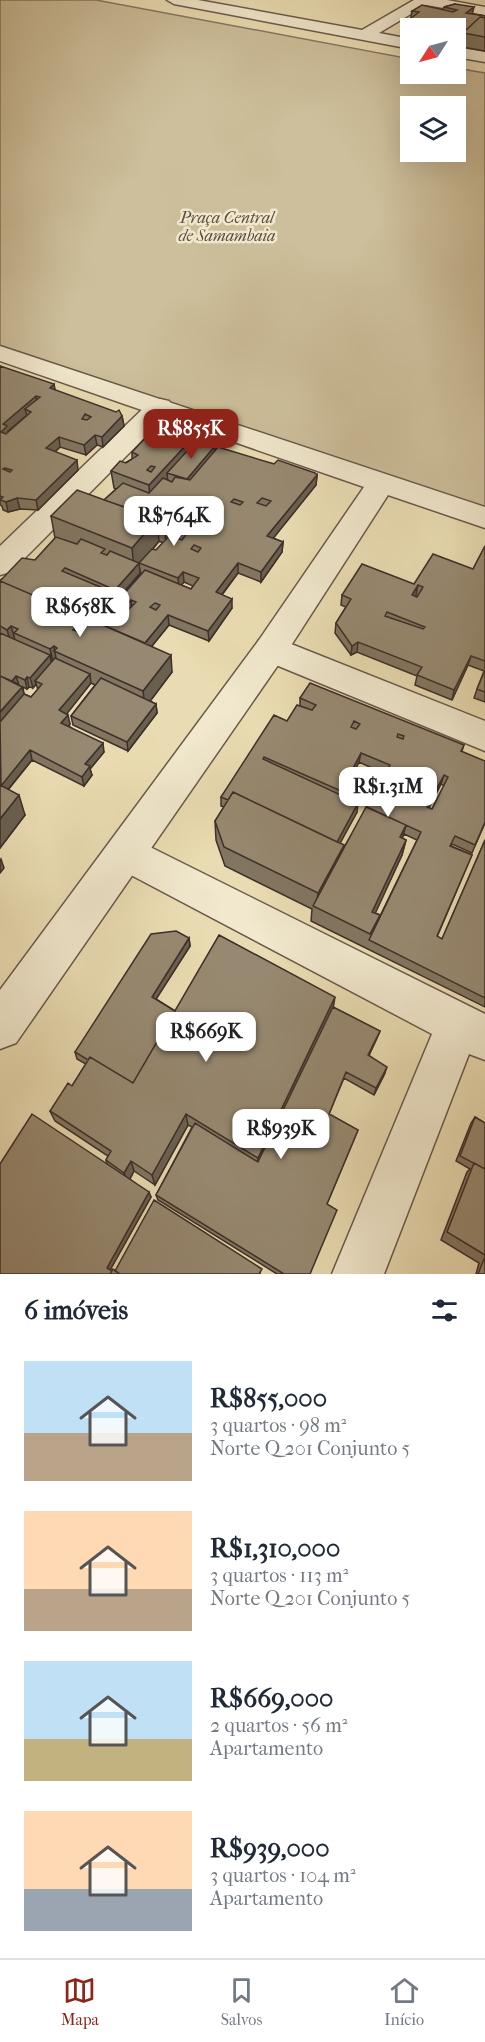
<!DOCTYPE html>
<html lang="pt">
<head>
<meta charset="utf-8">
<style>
	body { margin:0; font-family:"IM FELL French Canon",serif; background:#f6f6f7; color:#1f2937; height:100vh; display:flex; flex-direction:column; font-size:22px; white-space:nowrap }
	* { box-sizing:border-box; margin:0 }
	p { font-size:20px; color:#747a83 }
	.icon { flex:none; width:33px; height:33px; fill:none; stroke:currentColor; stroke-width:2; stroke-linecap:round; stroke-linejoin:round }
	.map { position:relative; height:1274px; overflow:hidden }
	.panel { display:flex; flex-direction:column; background:#fff; flex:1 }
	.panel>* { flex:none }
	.needle { width:39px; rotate:234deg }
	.tools { position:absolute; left:400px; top:18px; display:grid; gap:12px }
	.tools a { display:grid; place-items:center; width:66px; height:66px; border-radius:0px; background:#fff; box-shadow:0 6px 24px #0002; font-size:30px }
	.price { position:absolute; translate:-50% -51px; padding:0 14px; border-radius:12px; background:#fff; color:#222; font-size:20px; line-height:39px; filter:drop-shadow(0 2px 3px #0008) }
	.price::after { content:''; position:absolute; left:50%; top:36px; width:18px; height:14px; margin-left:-9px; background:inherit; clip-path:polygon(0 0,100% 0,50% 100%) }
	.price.on { background:#8f2418; color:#fff }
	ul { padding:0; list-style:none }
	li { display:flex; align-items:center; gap:18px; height:150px; padding:0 24px }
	li span { display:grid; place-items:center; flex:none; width:168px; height:120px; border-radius:0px; color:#555 }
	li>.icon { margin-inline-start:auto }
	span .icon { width:72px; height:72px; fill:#fffc; stroke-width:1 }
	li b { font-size:26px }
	h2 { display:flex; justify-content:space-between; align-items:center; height:72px; padding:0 24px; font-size:26px }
	.menu { display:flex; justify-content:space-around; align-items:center; height:84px; border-top:2px solid #e0e1e3; background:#fff; font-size:16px; color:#747a83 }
	.menu a { display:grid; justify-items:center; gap:3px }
	.menu .on { color:#8f2418 }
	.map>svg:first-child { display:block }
</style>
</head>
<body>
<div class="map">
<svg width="485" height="1274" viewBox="0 0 485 1274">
	<rect width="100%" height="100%" fill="#eadcb2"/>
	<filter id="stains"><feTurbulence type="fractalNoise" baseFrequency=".00333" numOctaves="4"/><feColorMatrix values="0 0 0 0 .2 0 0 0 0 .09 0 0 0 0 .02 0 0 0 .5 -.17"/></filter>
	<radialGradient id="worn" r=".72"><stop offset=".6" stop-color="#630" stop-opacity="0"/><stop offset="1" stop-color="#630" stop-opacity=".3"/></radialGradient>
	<path fill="#cdbf9b" stroke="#857762" stroke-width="1.5" fill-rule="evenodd" d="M0 0H96L411 59V74H456V68L485 73V524L0 358ZM411 106H456V152H411Z"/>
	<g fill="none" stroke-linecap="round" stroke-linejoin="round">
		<g stroke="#685a4c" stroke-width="3">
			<path id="minor" d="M167 0H198L362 30 414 0H447L485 7V15L426 5 379 33 411 39V49L174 4Z
				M456 47 485 52V62L456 57Z
				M160 399 169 401 173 407 169 413 11 572 0 575V546L151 401Z
				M271 636 485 721V751L259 658 254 649 259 640Z
				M126 835 485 1014V1060L469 1054 384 1274H332L432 1034 112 865 106 853 112 841Z"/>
		</g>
		<g stroke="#685a4c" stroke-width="3">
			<path id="tertiary" d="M0 346 485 507V528L388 495 283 658 16 1043 0 1049V990L259 640 364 487 0 361Z"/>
		</g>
		<use href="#minor" fill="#f1e8cd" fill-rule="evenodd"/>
		<use href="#tertiary" fill="#f1e8cd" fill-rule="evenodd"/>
	</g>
	<path fill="#827661" stroke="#3d2f2a" stroke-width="1.5" fill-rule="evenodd" d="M455 4 473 14 485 16V51L456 46V28H411V30L409 28 412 11 443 10 444 7Z
		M0 366 55 391 122 416 124 426 103 447 97 445 86 455 60 447 55 452 78 470 38 510 20 509 8 512 3 510 2 506 0 505Z
		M198 432V440L215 446V451L274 464 317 475 316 485 273 538 283 542 282 552 261 582 238 573 222 595 232 608 209 641 169 625 152 646 172 672 150 701 156 704 157 713 128 751 73 725 71 716 95 685 91 683 66 714 70 724 69 726 104 752 90 769 92 775 84 786 32 760 8 790 25 815 0 848V580L35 560 55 538 51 516 104 500 116 489 114 488 111 471 132 459V452ZM159 541 163 543 156 550 153 549ZM139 564 140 573H142L122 596H121L140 573ZM184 582 193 586 191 589 181 585ZM36 684 38 690 31 697 24 694 23 687 27 689 29 687 33 688Z
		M485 546V702L474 698 477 689 484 671 468 665 452 700 415 685 417 676 357 652 351 655 335 633 336 623 346 607 341 605 342 595 414 584 473 569Z
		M300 698 464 745 462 751 485 823 472 853 452 844 451 846 472 855 437 937 442 939 485 840V1007L311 921 312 909 225 866 216 840 215 821 224 807 221 806V797L300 706ZM359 762 385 774 367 808 343 849 344 845 340 843 357 812 342 795ZM441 784 444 786 432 809 429 808ZM404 834 417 840 378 920 380 915 375 913 402 855 406 840 402 838Z
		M189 938 190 946 156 999 175 1011 333 1007 380 1031 377 1038 369 1055 385 1073 374 1095 344 1078 329 1114 358 1130 327 1204 310 1274H277L158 1200 156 1195 192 1127 188 1125 155 1185 134 1171 130 1179 151 1197 110 1270 261 1273 0 1274 107 1164 106 1160 108 1156 55 1121 50 1111 72 1086 86 1064 77 1059 75 1052Z
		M475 1117 485 1123V1274H476L479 1263 441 1240 467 1172 470 1169 456 1161 471 1123Z"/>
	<path fill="#6a604f" stroke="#3d2f2a" stroke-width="1.5" d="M474 7 472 15 466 13Z
		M54 384 56 394 50 388Z
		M36 396 37 406 25 409 27 415 8 431 9 436 1 432 3 424Z
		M122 416 124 426 103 447 102 437Z
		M198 432 199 449 167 473 168 483 150 503 149 485Z
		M95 435 97 445 86 455 84 445Z
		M59 437 60 447 48 458 46 448Z
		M215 446V456L187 489V479Z
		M77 460 78 470 38 510 36 500Z
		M317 475 316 485 267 546V536Z
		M17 498 20 509 8 512 6 502Z
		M157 519 159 541 141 563H139L140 573 117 600 115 590 134 569 132 548Z
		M172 526 173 536 166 544 165 534Z
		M283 542 282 552 261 582V572Z
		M238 563V573L216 602V592Z
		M183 572 184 582 179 588 178 578Z
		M418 585 416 595 410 605 412 595Z
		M232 599V608L209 641 208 631Z
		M131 600 132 609 121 622 120 612Z
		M168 615 169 625 142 658 141 648Z
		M84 617 87 634 73 630Z
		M11 626 16 643 12 647 7 630Z
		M358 642 357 652 351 655 352 646Z
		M54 646 57 664 54 666 50 649Z
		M50 655 52 665 35 681 36 684 33 688 30 678Z
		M171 655 172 672 145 708 143 691Z
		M471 656 468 665 452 700 454 690Z
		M90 674 91 683 62 720 59 710Z
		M16 676 19 685 12 681Z
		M27 677 29 687 27 689 25 680Z
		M22 687 27 704 0 735V712Z
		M156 704 157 713 128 751 127 742Z
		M68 715 70 724 64 732 61 723Z
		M103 743 104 752 90 769 92 775 84 786 82 777 85 764Z
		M30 750 32 760 0 799V786Z
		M361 753 359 762 340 800 341 791Z
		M444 775 441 784 424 816 427 807Z
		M19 795 25 815 0 848V819Z
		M358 803 357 812 331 860 332 851Z
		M406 825 402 840 400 837Z
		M406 840 402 855 369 927 372 912Z
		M344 845 341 864 316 908 318 893Z
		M1 859 4 868 0 873V861Z
		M189 938 190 946 153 1004 152 997Z
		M335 997 333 1010 257 1168 258 1158Z
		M380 1031 377 1038 366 1062 368 1055Z
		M387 1067 385 1073 374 1095 376 1088Z
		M186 1114 188 1125 155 1185 152 1175Z
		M131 1161 134 1171 128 1182 124 1173Z
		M149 1192 151 1197 109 1272 107 1268Z"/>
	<path fill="#978971" stroke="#3d2f2a" stroke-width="1.5" fill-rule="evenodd" d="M455 4 474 7 466 13 485 16V18L480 17 463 33 461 39 456 38V28H419L409 20 419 12 412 11 422 5 453 12 457 10 444 7ZM456 19 459 20 453 25H449Z
		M480 17 485 18V37L463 33Z
		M0 366 54 384 50 388 116 412 119 410 122 416 102 437 95 435 84 445 59 437 46 448 77 460 36 500 17 498 6 502 0 500 3 497 0 496ZM36 396 40 397 25 409 31 412 6 434 1 432 7 426 3 424ZM85 414 91 417 87 420 82 419ZM5 468 12 470 10 472 3 469Z
		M177 424 198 432 149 485 111 471 120 461 126 463 138 455 132 452 154 429ZM151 466 155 467 151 472 147 470Z
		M197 440 215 446 187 479 167 473Z
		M218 447 274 464 278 460 315 473 317 475 267 536 283 542 261 572 238 563 216 592 232 599 208 631 168 615 145 643 89 619 85 624 84 617 0 581 22 558 35 560 56 537 77 544 81 539 105 549 101 553 107 555 110 551 139 563 115 590 65 568 62 571 122 596 145 570 191 589 199 578 183 572 178 578 139 563 152 549 156 550 169 536 182 540 188 532 172 526 165 534 159 531 157 518 104 500 123 483 149 493 163 478 172 482 175 477 190 480ZM262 498 271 501 266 506 257 503ZM234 499 243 502 240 505 231 502ZM194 545 201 548 198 552 191 549ZM131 600 136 602 124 614 120 612ZM155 603 160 605 156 610 150 607Z
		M77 490 157 519 132 548 51 516Z
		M485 546V661L471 656 454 690 417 675 422 667 358 642 352 646 336 623 351 599 342 595 362 564 414 584 433 554 473 569ZM418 585 423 587 417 597 412 595ZM387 612 425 627 423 629 385 616Z
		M0 581 84 617 73 630 79 632 89 619 171 655 143 691 54 651 57 648 54 646 50 649 14 633 18 629 11 626 7 630 0 626Z
		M0 633 50 655 30 678 27 677 25 680 16 676 12 681 0 676Z
		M55 658 90 674 59 710 68 715 61 723 103 743 85 764 90 766 82 777 30 750 1 786 0 722 24 694 31 697 42 684 35 681Z
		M485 670V692L477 689Z
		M0 676 22 687 0 712Z
		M101 678 156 704 127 742 71 716Z
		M310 683 464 745 461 751 485 761V822L475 845 455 836 450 846 472 855 437 936 442 939 485 840V998L369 940 421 832 367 807 390 765 361 753 341 791 264 757 263 759 358 803 337 842 233 792 228 800 221 797 274 715 287 721 297 705 312 710 316 705 300 698ZM354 721 360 724 356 729 351 727ZM398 734 404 736 403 739 397 737ZM408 768 411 769 409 772 406 771ZM444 775 448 777 432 809 427 807Z
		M0 785 19 795 0 819Z
		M233 792 344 845 318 893 224 847 215 821Z
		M366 807 406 825 400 837 406 840 372 912 380 915 370 934 313 906Z
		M176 931 189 938 152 997 175 1011 133 1083 90 1057 88 1060 75 1052 151 934Z
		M219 935 335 997 258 1158 186 1114 152 1175 131 1161 124 1173 106 1160 111 1151 50 1111 68 1083 72 1086 90 1057 133 1083Z
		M333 1007 380 1031 368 1055 387 1067 376 1088 346 1072 329 1114 358 1130 327 1204 337 1210 310 1274H284L156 1195 195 1123 258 1162Z
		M32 1114 149 1192 107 1268 112 1271 110 1274H0V1164Z
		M475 1117 485 1123V1169L460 1156Z
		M474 1163 485 1169V1255L447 1232Z
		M154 1200 262 1269 259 1274H120L115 1271Z
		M484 1259H485V1274H478Z
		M113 1269 120 1274H110Z"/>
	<g text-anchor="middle" stroke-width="5" stroke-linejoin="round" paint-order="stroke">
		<g font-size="16" font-style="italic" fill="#5a4c41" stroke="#f1e8cd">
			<text x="227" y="223">Praça Central<tspan x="227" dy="18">de Samambaia</tspan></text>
		</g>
	</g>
	<rect width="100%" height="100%" filter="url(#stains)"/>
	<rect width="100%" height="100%" fill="url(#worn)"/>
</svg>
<div class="tools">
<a><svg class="needle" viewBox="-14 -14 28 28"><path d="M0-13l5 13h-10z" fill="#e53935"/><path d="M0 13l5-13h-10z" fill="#747a83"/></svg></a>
<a><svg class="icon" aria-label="layers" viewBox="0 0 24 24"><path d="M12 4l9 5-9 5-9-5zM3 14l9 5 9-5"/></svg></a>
</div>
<b class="price on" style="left:191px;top:460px">R$855K</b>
<b class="price" style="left:174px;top:547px">R$764K</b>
<b class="price" style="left:80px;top:638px">R$658K</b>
<b class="price" style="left:388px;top:818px">R$1.31M</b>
<b class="price" style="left:206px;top:1063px">R$669K</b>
<b class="price" style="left:281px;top:1160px">R$939K</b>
</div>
<section class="panel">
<h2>6 imóveis<svg class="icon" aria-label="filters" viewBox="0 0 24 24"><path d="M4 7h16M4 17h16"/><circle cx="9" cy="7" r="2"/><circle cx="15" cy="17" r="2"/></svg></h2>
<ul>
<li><span style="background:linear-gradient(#bfe0f5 60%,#b9a48a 0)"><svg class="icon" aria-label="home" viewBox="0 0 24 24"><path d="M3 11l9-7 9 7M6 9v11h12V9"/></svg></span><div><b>R$855,000</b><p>3 quartos · 98 m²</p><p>Norte Q 201 Conjunto 5</p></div></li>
<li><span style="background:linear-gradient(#ffd9b3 65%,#b9a48a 0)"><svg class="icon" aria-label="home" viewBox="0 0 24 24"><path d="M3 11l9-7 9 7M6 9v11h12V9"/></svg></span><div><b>R$1,310,000</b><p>3 quartos · 113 m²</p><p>Norte Q 201 Conjunto 5</p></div></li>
<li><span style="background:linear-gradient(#bfe0f5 65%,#c2b280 0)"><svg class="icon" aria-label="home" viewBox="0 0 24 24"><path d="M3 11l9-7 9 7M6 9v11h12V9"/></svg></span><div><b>R$669,000</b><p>2 quartos · 56 m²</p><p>Apartamento</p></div></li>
<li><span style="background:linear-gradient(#ffd9b3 65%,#9aa5b1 0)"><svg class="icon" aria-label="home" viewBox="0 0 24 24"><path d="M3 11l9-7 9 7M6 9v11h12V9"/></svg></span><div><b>R$939,000</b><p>3 quartos · 104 m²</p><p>Apartamento</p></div></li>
</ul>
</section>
<nav class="menu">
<a class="on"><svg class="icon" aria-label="map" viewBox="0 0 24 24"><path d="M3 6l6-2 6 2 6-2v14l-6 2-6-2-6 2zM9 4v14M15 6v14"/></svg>Mapa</a>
<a><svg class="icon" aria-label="saved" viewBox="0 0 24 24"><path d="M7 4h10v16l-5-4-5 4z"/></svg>Salvos</a>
<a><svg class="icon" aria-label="home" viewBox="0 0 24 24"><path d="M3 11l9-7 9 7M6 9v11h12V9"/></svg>Início</a>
</nav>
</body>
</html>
